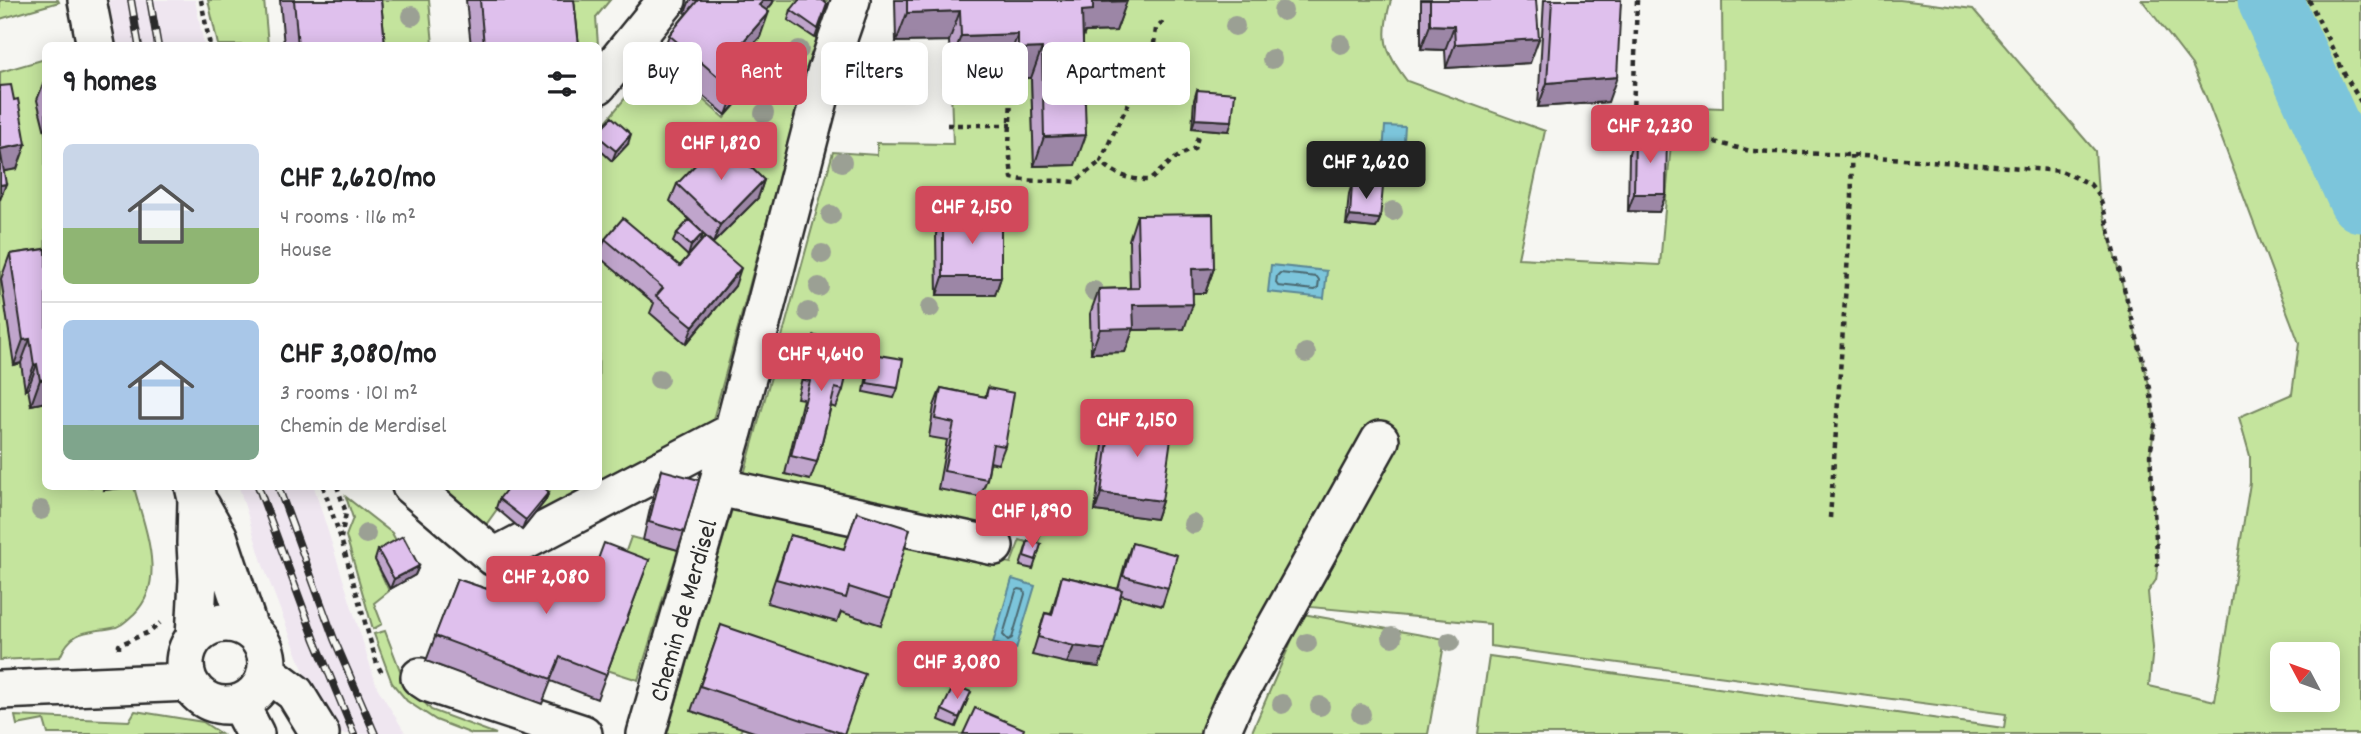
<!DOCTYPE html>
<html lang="en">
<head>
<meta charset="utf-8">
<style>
	body { margin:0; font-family:Dekko,sans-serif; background:#f2f2f2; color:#202124; height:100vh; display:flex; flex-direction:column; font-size:26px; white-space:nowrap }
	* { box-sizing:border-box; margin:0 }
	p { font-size:23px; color:#757577 }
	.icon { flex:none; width:38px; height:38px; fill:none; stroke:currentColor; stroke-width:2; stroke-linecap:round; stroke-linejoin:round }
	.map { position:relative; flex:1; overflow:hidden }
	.sheet { position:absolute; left:42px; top:42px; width:560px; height:448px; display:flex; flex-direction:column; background:#fff; border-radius:10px; box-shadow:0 4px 18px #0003 }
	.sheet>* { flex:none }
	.guide { position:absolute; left:623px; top:42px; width:665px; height:63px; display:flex; gap:14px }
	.needle { width:46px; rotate:311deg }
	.tools { position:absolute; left:2270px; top:642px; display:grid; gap:14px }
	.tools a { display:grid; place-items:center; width:70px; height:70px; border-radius:10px; background:#fff; box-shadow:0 4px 18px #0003; font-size:35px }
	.price { position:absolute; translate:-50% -60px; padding:0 16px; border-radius:7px; background:#d1495b; color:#fff; font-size:23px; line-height:46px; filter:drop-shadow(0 2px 4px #0008) }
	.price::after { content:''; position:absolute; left:50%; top:42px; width:21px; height:16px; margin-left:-10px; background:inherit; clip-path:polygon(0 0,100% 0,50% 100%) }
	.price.selected { background:#222; color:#fff }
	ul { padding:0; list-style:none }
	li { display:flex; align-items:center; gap:21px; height:175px; padding:0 21px }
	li+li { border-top:2px solid #e0e0e0 }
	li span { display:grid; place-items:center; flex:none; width:196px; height:140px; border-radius:10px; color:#555 }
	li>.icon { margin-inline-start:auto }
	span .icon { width:84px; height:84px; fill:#fffc; stroke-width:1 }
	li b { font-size:30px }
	h2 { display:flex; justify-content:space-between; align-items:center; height:84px; padding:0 21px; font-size:30px }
	.tag { padding:0 24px; border-radius:10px; background:#fff; box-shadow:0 4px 18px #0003; font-size:24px; line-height:63px }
	.tag.selected { background:#d1495b; color:#fff }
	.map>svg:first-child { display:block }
</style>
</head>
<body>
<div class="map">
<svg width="2361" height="734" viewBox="0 0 2361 734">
	<rect width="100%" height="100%" fill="#f6f6f2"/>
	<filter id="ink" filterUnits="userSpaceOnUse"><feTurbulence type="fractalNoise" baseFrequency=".0143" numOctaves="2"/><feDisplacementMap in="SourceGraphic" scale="14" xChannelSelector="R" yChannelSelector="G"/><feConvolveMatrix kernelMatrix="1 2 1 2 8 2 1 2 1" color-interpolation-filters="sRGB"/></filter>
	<g filter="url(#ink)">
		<path fill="#efe6f0" d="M109 0H195L204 45H117Z
			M239 487H314L377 687 406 734H330L309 685 263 565Z"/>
		<path fill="#c4e49d" stroke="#788864" stroke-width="2" fill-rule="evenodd" d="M0 0H58L59 2 0 19Z
			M208 0H264L268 45H218Z
			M367 0H429L433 45H371Z
			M560 0H610L596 17 598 45H565Z
			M768 0H827L711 427 522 530 527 487 598 486 599 130 657 59 724 118 753 85 733 67Z
			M1116 0H1391C1380 38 1384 51 1407 81L1545 131 1518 258 1660 265 1674 110 1694 107 1723 108 1722 0H1900L1973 9 2095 151 2098 194 2150 388 2155 425 2150 455 2158 566 2156 580 2148 592 2153 648 2149 686 2215 701 2250 483V456L2239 417 2292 394 2299 343 2206 97 2192 65 2142 0H2361V734H1478L1489 656 2004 728 2006 714 1490 646V624L1310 607 1401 441 1370 436 1207 734H760L742 728 739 734H667L732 509 1011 563 1020 540 1037 545 1042 531 1005 523 999 529 743 478 833 152 877 155V143L953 144 950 65 1007 63 1008 78H1031L1034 166 1082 32ZM2282 654H2328V700H2282Z
			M45 59 46 486 103 487 104 490 134 487C144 527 168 581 134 614 127 620 121 627 112 628 86 633 72 629 60 657L0 660V72Z
			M425 487H513L480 533Z
			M346 497 392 533 399 546 375 560 389 591 374 603 382 624 373 629 346 536 353 518Z
			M631 537 678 550 638 680 607 670 617 576Z
			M1303 614 1445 639 1428 734H1251Z
			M385 631 403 678 431 710 496 734H472L436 720 407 701 392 683 374 634Z
			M135 711 203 722 221 734H48L44 720 17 725 15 716 129 721Z"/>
		<path fill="#7bc5db" stroke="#5b8795" stroke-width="2" d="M1385 126 1405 127 1402 168 1382 167Z
			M1271 265 1327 271 1324 298 1268 292Z
			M1012 579 1035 586 1016 649 993 643Z"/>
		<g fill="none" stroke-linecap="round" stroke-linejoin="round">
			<path stroke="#4b6971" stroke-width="2" d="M1280 273 1317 277 1319 280 1318 288 1315 290 1278 286 1276 283 1277 276Z
				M1019 589 1024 590 1025 594 1012 638 1008 640 1003 635 1016 591Z"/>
			<path stroke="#7bc5db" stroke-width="65" d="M2270 0 2361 200"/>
			<g stroke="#2b2b2b" stroke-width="42">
				<path id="minor" d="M87 0 96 46
					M598 85 667 0
					M194 486 197 499 196 543 198 580 195 637
					M411 486 494 557 733 432
					M718 487 994 546
					M201 506 218 536 249 629
					M185 664a41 41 0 1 1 82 0a41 41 0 1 1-82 0Z
					M267 672 295 693 320 734
					M420 677 429 683 583 734
					M0 690 189 682
					M239 703 255 734
					M646 734 733 432 826 73 851 0
					M1220 734 1234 702 1380 440"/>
			</g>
			<path stroke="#2b2b2b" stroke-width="4.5" stroke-dasharray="5 5" stroke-linecap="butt" d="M201 0 210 46
				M1637 0 1633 114 1707 140 1750 151 1851 155 2061 171 2090 184 2098 194 2103 207 2150 388 2155 425 2150 455 2158 566
				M2309 0 2346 77 2361 102
				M1163 22 1156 29 1153 51 1145 71 1114 132 1101 161C1116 176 1130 180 1150 180 1164 168 1177 154 1194 149L1199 134
				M1011 96 1009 147 1012 178C1033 183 1053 179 1075 182L1101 161
				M947 125H1011
				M323 486 341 539 377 664 383 675
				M337 486 346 513 341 538
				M1830 518 1852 197 1851 155
				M119 649V645L151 631 160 623"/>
			<use href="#minor" stroke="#f6f6f2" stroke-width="37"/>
			<g stroke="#2b2b2b" stroke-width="8">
				<path id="rail" d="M131 0 139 46
					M150 0 158 46
					M258 486 315 640 354 734
					M278 486 334 639 375 734"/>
			</g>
			<use href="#rail" stroke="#f6f6f2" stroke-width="5" stroke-dasharray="16" stroke-linecap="butt"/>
		</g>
		<g fill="#9ba094">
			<circle cx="1283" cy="11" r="10"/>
			<circle cx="412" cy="16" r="10"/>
			<circle cx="1235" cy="26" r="10"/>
			<circle cx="1341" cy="44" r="10"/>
			<circle cx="799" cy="50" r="10"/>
			<circle cx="1272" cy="59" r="10"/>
			<circle cx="764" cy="113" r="10"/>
			<circle cx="842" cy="162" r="10"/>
			<circle cx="1393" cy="211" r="10"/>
			<circle cx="831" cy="215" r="10"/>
			<circle cx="822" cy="254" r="10"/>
			<circle cx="819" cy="287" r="10"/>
			<circle cx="1094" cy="291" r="10"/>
			<circle cx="930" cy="308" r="10"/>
			<circle cx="808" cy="312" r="10"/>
			<circle cx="1306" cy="353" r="10"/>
			<circle cx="659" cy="379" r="10"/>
			<circle cx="41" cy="510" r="10"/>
			<circle cx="1193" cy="524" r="10"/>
			<circle cx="366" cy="534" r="10"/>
			<circle cx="1392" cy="637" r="10"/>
			<circle cx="1450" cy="642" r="10"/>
			<circle cx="1307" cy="643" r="10"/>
			<circle cx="1282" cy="704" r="10"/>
			<circle cx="1320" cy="706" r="10"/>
			<circle cx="1361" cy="714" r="10"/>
		</g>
		<path fill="#c0a5cc" stroke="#2b2b2b" stroke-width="2" d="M280 0H381L385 46H284Z
			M466 0H574L579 46H471Z
			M690 0H774L772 4 766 11 760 37 749 49 762 60 753 84 726 115 660 60 669 35 686 14 685 13Z
			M895 0H1127L1116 31 1085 32 1083 37 1075 165 1034 166 1031 78H1007V63L950 65 949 41 896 42Z
			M1421 0H1536L1530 63 1446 68 1445 50 1421 49Z
			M1544 0H1621L1608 102 1538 107Z
			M827 4 815 38 788 20 791 10Z
			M44 82H46V136L37 100Z
			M1197 90 1229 131 1192 128 1194 100Z
			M598 131 628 144 612 161 598 148Z
			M1635 135 1666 194 1659 212 1628 211 1629 153Z
			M764 180 758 198 713 243 703 234 700 243 735 286 686 344 650 313 654 303 599 257 605 239 680 266 700 243 688 256 673 242 677 233 700 230 670 201 677 184Z
			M1352 184 1380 219 1376 228 1346 225 1349 194Z
			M1137 215 1214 268 1205 293H1193L1184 329 1133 330 1125 352 1091 353 1090 314 1099 289 1130 288 1129 240Z
			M943 216 1001 277 995 295H937L936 234Z
			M46 249V402L31 405 28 389 25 390 21 363 14 365 1 279 10 254Z
			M814 336 843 390 836 408 831 406 817 462 810 480 785 474 803 399 797 398 808 354Z
			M873 354 898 388 894 398 864 392 869 363Z
			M941 388 985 397 988 388 1005 446 998 464 990 462 987 479 980 497 938 489 947 440 929 437 934 406Z
			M1111 418 1162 501 1156 519 1095 511 1104 436Z
			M662 470 684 532 678 550 643 540 655 487Z
			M549 492 545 501 522 530 496 508 499 499Z
			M857 512 890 600 881 625 841 612 837 622 767 603 790 535 844 549Z
			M1028 541 1041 544 1033 569 1020 566Z
			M1132 543 1168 588 1162 606 1121 595 1099 667 1067 663 1032 655 1045 613 1051 614 1062 576 1118 589 1126 560Z
			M378 550 419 566 415 575 390 589 375 560Z
			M649 560 597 699 551 681 542 704 426 661 457 579 487 589 584 597Z
			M721 625 844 734H760L691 711Z
			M967 701 956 727 939 720 942 710Z"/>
		<path fill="#9c86a6" stroke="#2b2b2b" stroke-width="2" d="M764 0H774L772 4 750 30 759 5Z
			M1127 1 1116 31 1085 32 1082 40V11L1093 2Z
			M960 11 949 41 896 42 907 13Z
			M769 12 760 37 733 67 742 43Z
			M1430 25 1454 26 1445 50 1421 49Z
			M1018 34 1007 63 950 65 961 36Z
			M1539 39 1530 63 1446 68 1455 44Z
			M1042 48 1031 78H1007L1018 49Z
			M762 60 753 84 726 115 735 91Z
			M1617 77 1608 102 1538 107 1547 83Z
			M1195 119 1232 121 1229 131 1192 128Z
			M631 134 628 144 612 161 616 151Z
			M1086 135 1075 165 1034 166 1044 137Z
			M26 144 17 169 0 172V149Z
			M764 180 758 198 713 243 720 225Z
			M6 184 0 200V185Z
			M1634 194H1666L1659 212 1628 211Z
			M1350 216 1380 219 1376 228 1346 225Z
			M703 233 700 243 688 256 691 246Z
			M741 268 735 286 686 344 693 326Z
			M1214 268 1205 293H1183L1192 269Z
			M943 277H1001L995 295H937Z
			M1193 304 1184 329 1133 330 1125 352 1091 353 1100 329 1133 305Z
			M30 339 21 363 14 365 23 340Z
			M37 364 28 389 25 390 34 365Z
			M46 379V402L31 405 40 380Z
			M105 486H134L104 490Z
			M549 492 545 501 522 530 526 520Z
			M1101 493 1162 501 1156 519 1095 511Z
			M419 566 415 575 390 589 394 579Z
			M1074 646 1105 650 1099 667 1067 663Z"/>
		<path fill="#dfc0ed" stroke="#2b2b2b" stroke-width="2" d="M294 0H381L385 46H298Z
			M480 0H574L579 46H484Z
			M698 0H764L759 5 769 12 742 43 762 60 735 91 669 35Z
			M799 0H822L827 4 818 29 791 10Z
			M907 0H1127V1L1093 2V10L1082 11 1086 135 1044 137 1042 48 1018 49V34L961 36 960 11 907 13Z
			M1430 0H1536L1539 39 1455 44 1454 26 1430 25Z
			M1552 0H1621L1617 77 1547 83Z
			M11 85 14 100 18 99 26 144 0 149V86Z
			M1197 90 1235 93 1232 121 1195 119Z
			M612 117 631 134 616 151 598 136V131Z
			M1635 135H1667L1666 194H1634Z
			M721 138 764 180 720 225 677 184Z
			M0 149 6 184 0 185Z
			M1352 184 1383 187 1380 219 1350 216Z
			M1213 214 1214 268 1192 269 1193 304 1133 305 1134 328 1100 329 1099 289 1139 288 1137 215Z
			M943 216H1001V277H943Z
			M623 218 680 266 705 237 741 268 693 326 656 296 663 288 605 239Z
			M689 220 703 233 691 246 677 233Z
			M46 249V379L40 380 37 364 34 365 30 339 23 340 10 254Z
			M814 336 854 344 843 390 835 388 817 462 791 456 810 381 803 380Z
			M873 354 903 359 898 388 867 383Z
			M941 388 986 397 988 388 1014 393 1005 446 993 444 987 479 944 471 954 423 935 419Z
			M1111 418 1173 425 1162 501 1101 493Z
			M662 470 699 480 684 532 649 522Z
			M509 486H542L549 492 526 520 499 499Z
			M857 512 910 529 890 600 849 587 846 598 776 579 790 535 844 549Z
			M403 536 419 566 394 579 378 550Z
			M1028 541 1041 544 1036 560 1024 556Z
			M604 543 649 560 606 675 560 657 551 679 435 636 457 579 487 589 495 574 506 567 584 597Z
			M1132 543 1177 555 1168 588 1123 576Z
			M1062 576 1122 590 1105 650 1074 646 1038 637 1045 613 1052 615Z
			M721 625 865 674 844 734 700 686Z
			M954 685 971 692 959 718 942 710Z
			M975 708 1024 729 1022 734H963Z"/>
	</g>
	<g text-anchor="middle" stroke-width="6" stroke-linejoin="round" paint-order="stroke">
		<g font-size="26" fill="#2b2b2b" stroke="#f6f6f2">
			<text transform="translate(682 610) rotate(-74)" y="9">Chemin de Merdisel</text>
		</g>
	</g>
</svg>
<div class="tools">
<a><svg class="needle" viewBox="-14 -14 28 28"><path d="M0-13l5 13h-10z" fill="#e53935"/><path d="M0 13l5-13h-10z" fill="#757577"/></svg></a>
</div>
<b class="price" style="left:1650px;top:165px">CHF 2,230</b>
<b class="price" style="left:721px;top:182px">CHF 1,820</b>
<b class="price selected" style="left:1366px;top:201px">CHF 2,620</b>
<b class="price" style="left:972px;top:246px">CHF 2,150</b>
<b class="price" style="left:821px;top:393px">CHF 4,640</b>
<b class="price" style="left:1137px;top:459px">CHF 2,150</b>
<b class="price" style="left:1032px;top:550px">CHF 1,890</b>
<b class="price" style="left:546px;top:616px">CHF 2,080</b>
<b class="price" style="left:957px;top:701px">CHF 3,080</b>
<div class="guide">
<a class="tag">Buy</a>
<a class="tag selected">Rent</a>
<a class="tag">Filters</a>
<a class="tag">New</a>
<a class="tag">Apartment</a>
</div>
<section class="sheet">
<h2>9 homes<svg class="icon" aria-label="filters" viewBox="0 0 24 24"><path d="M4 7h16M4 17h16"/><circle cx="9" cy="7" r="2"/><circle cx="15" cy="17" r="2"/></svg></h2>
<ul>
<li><span style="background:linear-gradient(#c9d6e8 60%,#8fb573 0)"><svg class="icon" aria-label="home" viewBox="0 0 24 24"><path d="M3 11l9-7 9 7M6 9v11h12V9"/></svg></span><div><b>CHF 2,620/mo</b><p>4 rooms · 116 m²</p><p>House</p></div></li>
<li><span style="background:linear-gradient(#a9c7e8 75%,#7fa58c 0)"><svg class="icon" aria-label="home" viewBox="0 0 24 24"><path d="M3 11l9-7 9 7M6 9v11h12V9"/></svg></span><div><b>CHF 3,080/mo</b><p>3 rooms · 101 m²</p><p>Chemin de Merdisel</p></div></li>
</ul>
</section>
</div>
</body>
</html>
